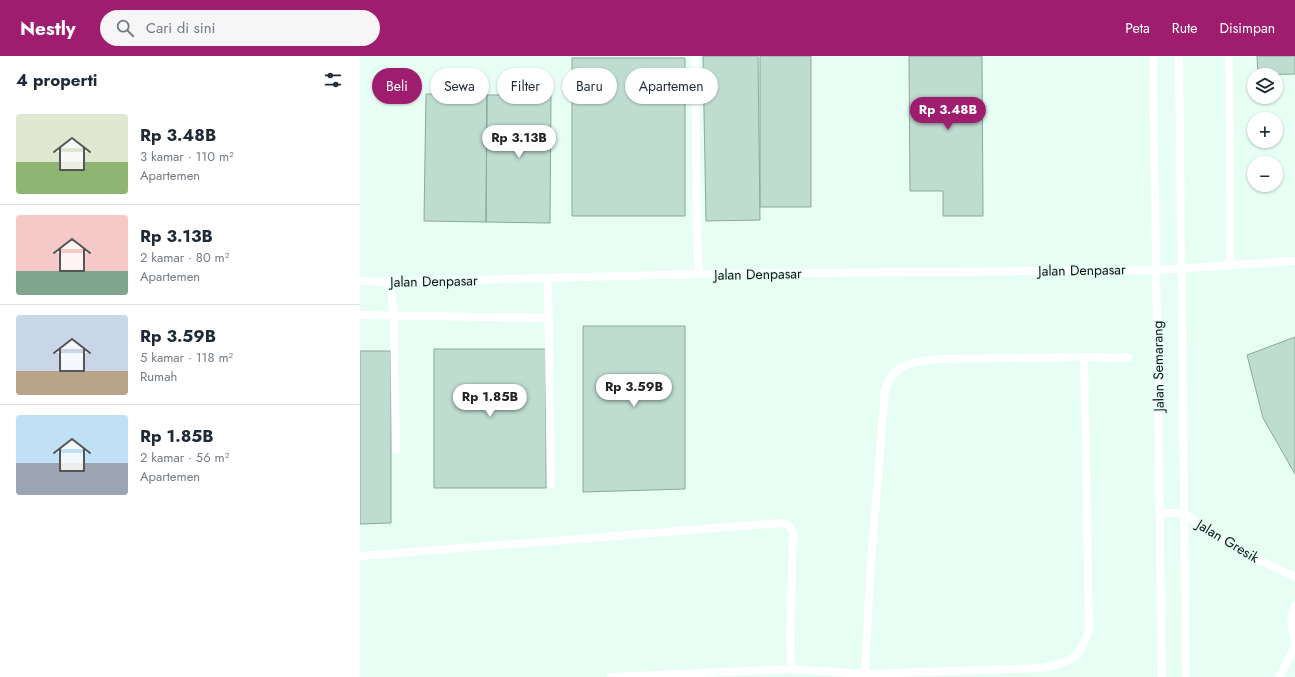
<!DOCTYPE html>
<html lang="id">
<head>
<meta charset="utf-8">
<style>
	body { margin:0; font-family:Jost,sans-serif; background:#f6f6f7; color:#1f2937; height:100vh; display:flex; flex-direction:column; font-size:15px; white-space:nowrap }
	* { box-sizing:border-box; margin:0 }
	p { font-size:13px; color:#747a83 }
	.icon { flex:none; width:22px; height:22px; fill:none; stroke:currentColor; stroke-width:2; stroke-linecap:round; stroke-linejoin:round }
	.map { position:relative; flex:1; overflow:hidden }
	.sheet { display:flex; flex-direction:column; background:#fff; width:360px }
	.sheet>* { flex:none }
	.top-card { position:absolute; left:12px; top:12px; width:380px; height:36px; display:flex; gap:8px }
	.buttons { position:absolute; left:887px; top:12px; display:grid; gap:8px }
	.buttons a { display:grid; place-items:center; width:36px; height:36px; border-radius:50%; background:#fff; box-shadow:0 1px 3px #0004; font-size:20px }
	.price { position:absolute; translate:-50% -34px; padding:0 9px; border-radius:14px; background:#fff; color:#222; font-size:13px; line-height:26px; filter:drop-shadow(0 1px 2px #0008) }
	.price::after { content:''; position:absolute; left:50%; top:24px; width:12px; height:9px; margin-left:-6px; background:inherit; clip-path:polygon(0 0,100% 0,50% 100%) }
	.price.current { background:#9f1d6e; color:#fff }
	ul { padding:0; list-style:none }
	li { display:flex; align-items:center; gap:12px; height:100px; padding:0 16px }
	li+li { border-top:1px solid #e0e1e3 }
	li span { display:grid; place-items:center; flex:none; width:112px; height:80px; border-radius:4px; color:#555 }
	li>.icon { margin-inline-start:auto }
	span .icon { width:48px; height:48px; fill:#fffc; stroke-width:1 }
	li b { font-size:17px }
	h2 { display:flex; justify-content:space-between; align-items:center; height:48px; padding:0 16px; font-size:17px }
	.tag { padding:0 14px; border-radius:18px; background:#fff; box-shadow:0 1px 3px #0004; font-size:14px; line-height:36px }
	.tag.current { background:#9f1d6e; color:#fff }
	header { display:flex; align-items:center; gap:24px; box-sizing:border-box; height:56px; padding:0 20px; background:#9f1d6e; color:#fff }
	header strong { font-size:19px }
	nav { display:flex; gap:22px; margin-inline-start:auto; font-size:14px }
	.search { width:280px; height:36px; background:#f6f6f7; display:flex; align-items:center; gap:10px; box-sizing:border-box; padding:0 14px; border-radius:22px; color:#747a83; font-size:15px }
	main { display:flex; flex:1; min-height:0 }
	.map>svg:first-child { display:block }
</style>
</head>
<body>
<header>
<strong>Nestly</strong>
<div class="search"><svg class="icon" aria-label="search" viewBox="0 0 24 24"><circle cx="10" cy="10" r="6"/><path d="M15 15l6 6"/></svg>Cari di sini</div>
<nav><a>Peta</a><a>Rute</a><a>Disimpan</a></nav>
</header>
<main>
<section class="sheet">
<h2>4 properti<svg class="icon" aria-label="filters" viewBox="0 0 24 24"><path d="M4 7h16M4 17h16"/><circle cx="9" cy="7" r="2"/><circle cx="15" cy="17" r="2"/></svg></h2>
<ul>
<li><span style="background:linear-gradient(#dfe7d0 60%,#8fb573 0)"><svg class="icon" aria-label="home" viewBox="0 0 24 24"><path d="M3 11l9-7 9 7M6 9v11h12V9"/></svg></span><div><b>Rp 3.48B</b><p>3 kamar · 110 m²</p><p>Apartemen</p></div></li>
<li><span style="background:linear-gradient(#f6c9c9 70%,#7fa58c 0)"><svg class="icon" aria-label="home" viewBox="0 0 24 24"><path d="M3 11l9-7 9 7M6 9v11h12V9"/></svg></span><div><b>Rp 3.13B</b><p>2 kamar · 80 m²</p><p>Apartemen</p></div></li>
<li><span style="background:linear-gradient(#c9d6e8 70%,#b9a48a 0)"><svg class="icon" aria-label="home" viewBox="0 0 24 24"><path d="M3 11l9-7 9 7M6 9v11h12V9"/></svg></span><div><b>Rp 3.59B</b><p>5 kamar · 118 m²</p><p>Rumah</p></div></li>
<li><span style="background:linear-gradient(#bfe0f5 60%,#9aa5b1 0)"><svg class="icon" aria-label="home" viewBox="0 0 24 24"><path d="M3 11l9-7 9 7M6 9v11h12V9"/></svg></span><div><b>Rp 1.85B</b><p>2 kamar · 56 m²</p><p>Apartemen</p></div></li>
</ul>
</section>
<div class="map">
<svg width="935" height="621" viewBox="0 0 935 621">
	<rect width="100%" height="100%" fill="#e6fef4"/>
	<path fill="#bfdcd0" stroke="#8ca89c" d="M343 0H398L400 164 346 165Z
		M400 0H451V151H400Z
		M549 0H622L623 160H583V135H550Z
		M897 0H935V18L898 19Z
		M212 2H325V160H212Z
		M66 38 127 39 126 166 64 165Z
		M127 39H191L190 167 126 166Z
		M223 270H325V433L223 436Z
		M935 281V418L903 362 887 299Z
		M74 293H186V432H74Z
		M0 295H31V467L0 468Z"/>
	<g fill="none" stroke-linecap="round" stroke-linejoin="round">
		<path stroke="#fff" stroke-width="8" d="M335 0 337 172 339 218
			M793 0 802 621
			M819 0 826 621
			M869 0 870 210
			M188 222 191 428
			M0 225 30 226 339 218 796 214 935 205
			M30 226 34 259 36 394
			M0 259 189 262
			M800 457H824L847 474 891 500 935 521
			M0 500 421 467 429 469 433 477 430 583 431 613 505 618 682 612C713 604 718 606 729 574L724 301
			M935 549C930 565 930 569 935 585
			M251 621 431 613
			M505 621 510 518 525 335C531 308 553 306 577 303L724 301 768 302
			M919 621 935 590"/>
	</g>
	<g text-anchor="middle" stroke-width="3" stroke-linejoin="round" paint-order="stroke">
		<g font-size="14" fill="#0b1612" stroke="#e6fef4">
			<text transform="translate(722 214) rotate(-1)" y="5">Jalan Denpasar</text>
			<text transform="translate(398 218) rotate(-1)" y="5">Jalan Denpasar</text>
			<text transform="translate(74 225) rotate(-1)" y="5">Jalan Denpasar</text>
			<text transform="translate(798 310) rotate(-91)" y="5">Jalan Semarang</text>
			<text transform="translate(868 485) rotate(31)" y="5">Jalan Gresik</text>
		</g>
	</g>
</svg>
<div class="buttons">
<a><svg class="icon" aria-label="layers" viewBox="0 0 24 24"><path d="M12 4l9 5-9 5-9-5zM3 14l9 5 9-5"/></svg></a>
<a>+</a>
<a>−</a>
</div>
<b class="price current" style="left:588px;top:75px">Rp 3.48B</b>
<b class="price" style="left:159px;top:103px">Rp 3.13B</b>
<b class="price" style="left:274px;top:352px">Rp 3.59B</b>
<b class="price" style="left:130px;top:362px">Rp 1.85B</b>
<div class="top-card">
<a class="tag current">Beli</a>
<a class="tag">Sewa</a>
<a class="tag">Filter</a>
<a class="tag">Baru</a>
<a class="tag">Apartemen</a>
</div>
</div>
</main>
</body>
</html>
